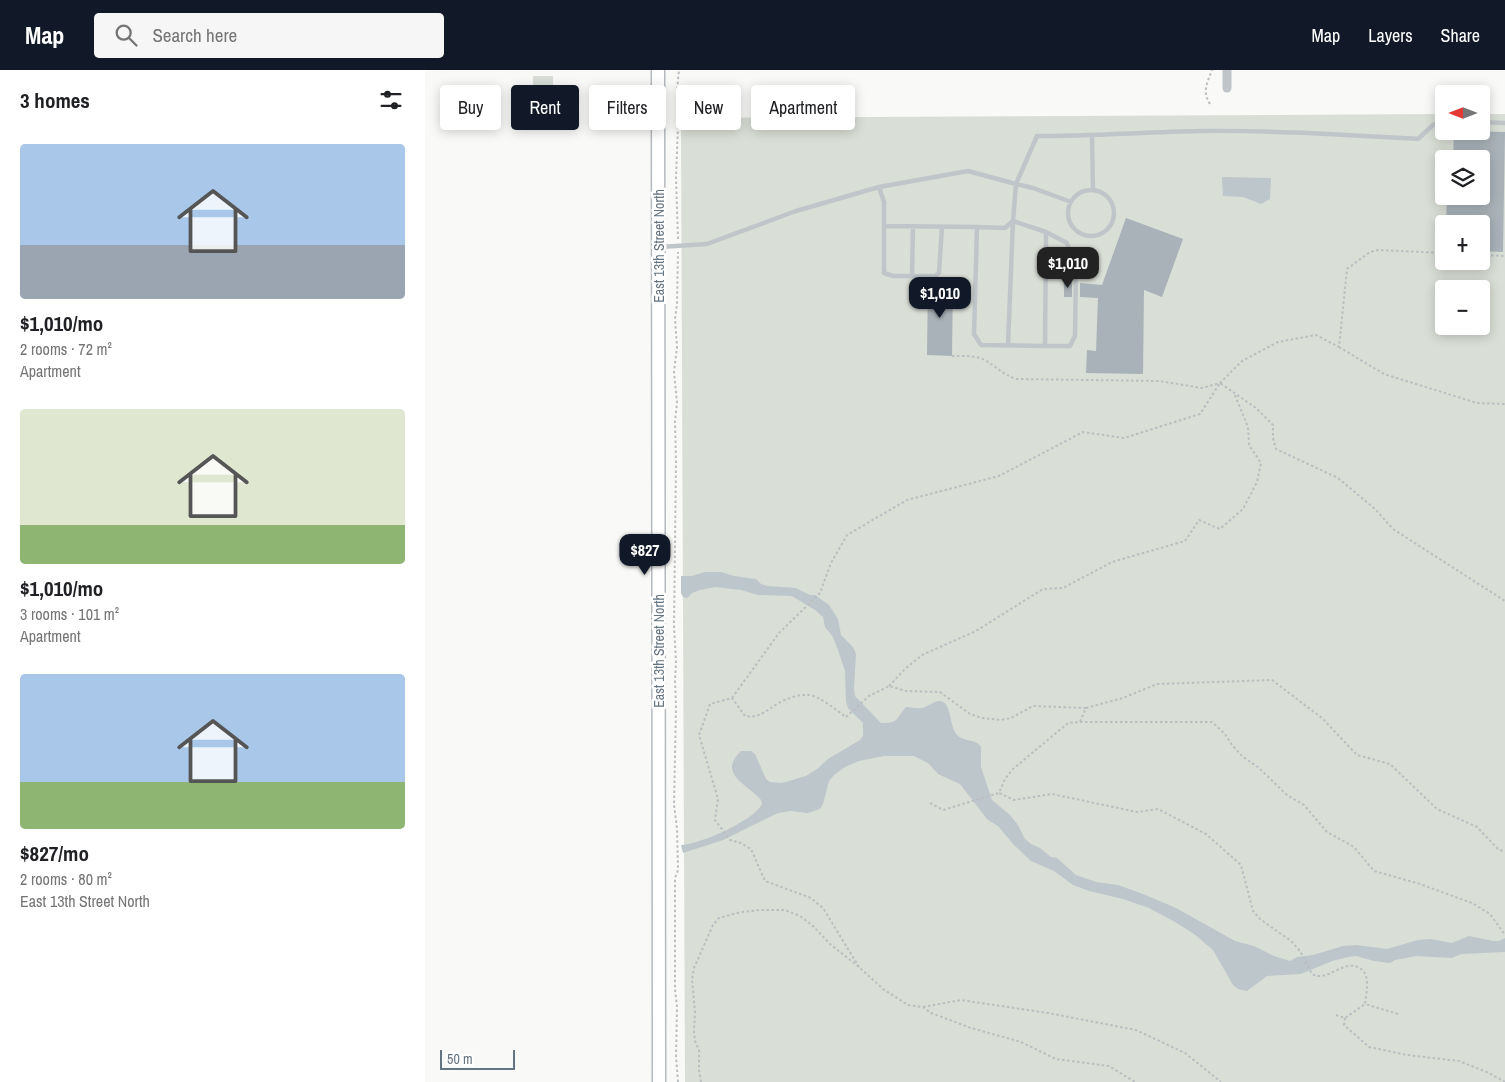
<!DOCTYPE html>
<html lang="en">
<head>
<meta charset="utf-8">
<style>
	body { margin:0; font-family:"Archivo Narrow",sans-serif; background:#f6f6f6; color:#202124; height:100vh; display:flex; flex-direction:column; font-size:19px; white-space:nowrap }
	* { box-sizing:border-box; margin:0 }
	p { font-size:16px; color:#757577 }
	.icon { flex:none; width:28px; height:28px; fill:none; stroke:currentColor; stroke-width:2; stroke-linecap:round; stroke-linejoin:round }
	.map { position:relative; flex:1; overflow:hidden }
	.drawer { display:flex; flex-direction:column; background:#fff; width:425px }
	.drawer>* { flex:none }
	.banner { position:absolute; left:15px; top:15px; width:475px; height:45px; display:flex; gap:10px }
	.needle { width:32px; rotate:270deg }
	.tools { position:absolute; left:1010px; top:15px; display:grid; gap:10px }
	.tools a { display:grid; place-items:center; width:55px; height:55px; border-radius:5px; background:#fff; box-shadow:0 2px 12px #0003; font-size:25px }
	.scale { position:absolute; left:15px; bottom:12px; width:75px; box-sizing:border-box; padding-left:5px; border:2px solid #657481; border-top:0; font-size:14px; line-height:18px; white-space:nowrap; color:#657481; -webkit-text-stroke:4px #fff; paint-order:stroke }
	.price { position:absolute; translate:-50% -42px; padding:0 11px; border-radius:10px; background:#111827; color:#fff; font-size:16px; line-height:32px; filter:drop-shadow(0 1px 2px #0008) }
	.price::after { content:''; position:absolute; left:50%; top:30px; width:15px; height:11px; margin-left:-8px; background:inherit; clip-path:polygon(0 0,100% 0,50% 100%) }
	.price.selected { background:#222; color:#fff }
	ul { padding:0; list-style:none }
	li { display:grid; align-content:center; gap:10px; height:265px; padding:0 20px }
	li span { display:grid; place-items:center; height:155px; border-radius:5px; color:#555 }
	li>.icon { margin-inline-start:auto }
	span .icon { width:90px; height:90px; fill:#fffc; stroke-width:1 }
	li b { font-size:21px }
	h2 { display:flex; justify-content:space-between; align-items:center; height:60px; padding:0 20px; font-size:21px }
	.pill { padding:0 18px; border-radius:5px; background:#fff; box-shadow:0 2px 12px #0003; font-size:18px; line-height:45px }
	.pill.selected { background:#111827; color:#fff }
	header { display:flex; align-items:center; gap:30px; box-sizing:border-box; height:70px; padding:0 25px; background:#111827; color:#fff }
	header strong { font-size:24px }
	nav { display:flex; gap:28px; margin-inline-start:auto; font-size:18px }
	.search { width:350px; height:45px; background:#f6f6f6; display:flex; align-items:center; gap:12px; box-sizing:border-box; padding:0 18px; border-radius:5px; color:#757577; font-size:19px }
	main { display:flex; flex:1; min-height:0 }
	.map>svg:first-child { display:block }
</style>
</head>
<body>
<header>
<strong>Map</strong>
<div class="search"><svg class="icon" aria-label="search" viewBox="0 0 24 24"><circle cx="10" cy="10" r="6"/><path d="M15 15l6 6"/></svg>Search here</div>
<nav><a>Map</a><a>Layers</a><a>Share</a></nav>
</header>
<main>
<section class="drawer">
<h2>3 homes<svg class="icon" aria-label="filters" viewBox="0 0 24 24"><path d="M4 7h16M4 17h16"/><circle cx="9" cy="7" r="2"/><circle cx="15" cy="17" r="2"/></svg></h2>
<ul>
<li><span style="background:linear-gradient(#a9c7e8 65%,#9aa5b1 0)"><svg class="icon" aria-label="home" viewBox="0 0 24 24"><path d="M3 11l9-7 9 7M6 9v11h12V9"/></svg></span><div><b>$1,010/mo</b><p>2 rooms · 72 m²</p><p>Apartment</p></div></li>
<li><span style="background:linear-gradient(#dfe7d0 75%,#8fb573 0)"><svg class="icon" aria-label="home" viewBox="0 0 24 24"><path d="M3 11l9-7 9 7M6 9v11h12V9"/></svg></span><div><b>$1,010/mo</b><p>3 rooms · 101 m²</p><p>Apartment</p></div></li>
<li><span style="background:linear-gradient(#a9c7e8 70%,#8fb573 0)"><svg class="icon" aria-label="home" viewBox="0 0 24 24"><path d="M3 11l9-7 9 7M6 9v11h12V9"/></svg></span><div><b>$827/mo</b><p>2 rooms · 80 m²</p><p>East 13th Street North</p></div></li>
</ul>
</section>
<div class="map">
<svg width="1080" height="1012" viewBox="0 0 1080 1012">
	<rect width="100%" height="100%" fill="#f9f9f7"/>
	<path fill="#d9ded6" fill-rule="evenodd" d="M108 6H128V15H108Z
		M1019 44V61H1056V44H1080V1012H260L256 59 261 48ZM1019 89H1056V126H1019ZM1019 154H1056V191H1019ZM1019 219H1056V256H1019Z"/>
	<path fill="#bcc6cb" d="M797 107 846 108 845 129 836 134 818 127 798 126Z
		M280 502H296L309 506 331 509 336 514 342 516 371 518 385 525H390L404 535 413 549 416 565 428 577 431 584 429 618 430 626 456 653C474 654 471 648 481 637 486 637 492 639 497 638 503 637 508 631 515 631 527 632 524 657 532 665 539 672 552 669 556 677V697L567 730 585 745 593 755 600 769 606 774 615 778 626 787 632 788 651 805 671 812 693 815 718 824 751 838 810 871 829 876 849 886 865 891 872 887 888 885 918 876 931 875 962 879 993 870 1006 869 1027 873 1044 866 1068 871H1074L1080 868V882L1036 884 1027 888 991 886 970 890 965 893 949 891 931 886 923 887 907 891 876 904 842 906 822 921 813 919 808 915 788 880 769 864 750 852 724 838 698 829 664 821 648 815 629 801 606 791 588 774 574 757 562 749 535 714 513 704 503 693 489 686H459L434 691 420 697 409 705 404 711 398 734 395 739 383 743 365 741 353 743 298 770 258 783 256 775C274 775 330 750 337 734L336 730C322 714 292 704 316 681H326L330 684 341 709 345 712 357 713 381 706 392 699 403 689 435 670 438 666V653L423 638 421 631 420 601 413 580 408 567 400 557 398 547 390 540 367 526 333 525 316 520 290 517 275 520 267 523 262 528 258 527 256 523V506H267Z"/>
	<path fill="#a9b2b8" d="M1029 61 1080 62 1078 182 1056 181V154H1021L1022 126 1056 127V89H1028Z
		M701 148 758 169 737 227 719 220 718 304 661 303 662 280 671 281 673 228 655 227V213L677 215Z
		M639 211 647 212V227H639Z
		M503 212 528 213 527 286 502 285Z"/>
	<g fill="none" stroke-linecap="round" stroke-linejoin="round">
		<g stroke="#b5babf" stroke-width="15">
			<path id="secondary" d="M233 0 234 1012"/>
		</g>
		<path stroke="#bbbec1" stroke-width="2" stroke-dasharray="2.5 2.5" stroke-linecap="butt" d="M785 34C777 22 782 13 787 0
			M174 52 221 54
			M253 169 251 108 253 55 252 19 254 0
			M1056 185 1080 186
			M914 277 959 304 1052 333 1080 334
			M527 286C538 286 550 285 560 290 572 297 577 304 591 309L734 311 777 318 795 313 817 291 853 272 891 265 914 277 922 199 945 182 953 180 1019 183
			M464 616 480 599 497 585 551 561 618 519 638 518 687 492 760 471 774 450 795 459 818 439 832 412 836 393 824 375 823 357 809 323
			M307 628 354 563 395 523 406 493 422 465 482 430 574 406 658 362 699 368 775 344 795 313 831 338 848 355V368L851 379 913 408 950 439 968 459 1080 531
			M661 638 698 628 732 614 847 610 897 648 932 685 965 694 1012 739 1052 757 1073 779 1080 782
			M655 652H787L800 664 807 675 817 686 834 698 862 725 879 735 902 762 929 777 949 801 995 814 1047 833 1065 844 1080 865
			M505 733 518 740 574 723
			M434 897 398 838 386 828 340 811 326 779 316 773 305 770 290 750 293 729 274 665 285 634 307 628 320 646C331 648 337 644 346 638 355 631 371 624 383 625 394 625 412 641 421 647L444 626 464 616 481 621 515 622 545 644 557 648 576 650 586 648 608 636 661 638 655 652 643 653 588 699 580 709 574 723 589 730 627 724 712 742 733 739 781 764 816 795 828 841 835 849 866 871 875 881 887 904C902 913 917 890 933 897 947 904 941 922 940 934L973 944
			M498 937 536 930 623 943 711 960 760 983 796 1012
			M911 945 920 948 940 934
			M920 948 919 955 944 977 982 985 1034 991 1064 1003 1080 1012
			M253 1012 251 986 252 937 250 919V808L253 800 252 758 249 735 251 636 250 611 251 592 249 556 251 392 250 351 252 333 249 302 252 277 250 249 252 234 253 182
			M276 1012 274 1000V980L270 971 269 961 270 942 267 909 269 898 288 855 294 848 316 842 335 840H360L375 846 387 855 405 874 434 897 458 919 483 935 498 937 506 943 546 958 596 972 631 989 684 996 710 1012"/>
		<path stroke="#c0c5c9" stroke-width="4.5" d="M1056 52 1080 53
			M667 66 668 120
			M454 117 459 132V156L552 157 549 264 556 275 620 276 621 162
			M643 143a23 23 0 1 1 46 0a23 23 0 1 1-46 0Z
			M459 156V203L468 206H510L514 203 517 157
			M552 157 580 158 588 151
			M235 177 282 174 371 141 454 117 543 101 591 114 612 66C667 66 721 62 776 61 848 60 921 65 993 69L1008 55 1019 51
			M487 206 488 156
			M583 275 588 151
			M620 276H645L650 266 651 204 642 173 621 162 588 151 591 114 608 118 646 132"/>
		<path stroke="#c0c5c9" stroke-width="9" d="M802 0V18"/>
		<use href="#secondary" stroke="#fff" stroke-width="12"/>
	</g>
	<g text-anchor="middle" stroke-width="5" stroke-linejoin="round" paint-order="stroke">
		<g font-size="14" fill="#657481" stroke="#fff">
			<text transform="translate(234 176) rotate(-90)" y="5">East 13th Street North</text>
			<text transform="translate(234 581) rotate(-90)" y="5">East 13th Street North</text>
		</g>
	</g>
</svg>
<div class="tools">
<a><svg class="needle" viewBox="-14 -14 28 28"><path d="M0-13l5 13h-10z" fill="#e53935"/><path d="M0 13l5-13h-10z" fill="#757577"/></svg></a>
<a><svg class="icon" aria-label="layers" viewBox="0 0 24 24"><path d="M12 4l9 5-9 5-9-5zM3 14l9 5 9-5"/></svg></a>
<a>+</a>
<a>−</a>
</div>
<div class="scale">50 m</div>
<b class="price selected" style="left:643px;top:219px">$1,010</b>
<b class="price" style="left:515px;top:249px">$1,010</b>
<b class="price" style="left:220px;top:506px">$827</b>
<div class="banner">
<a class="pill">Buy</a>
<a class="pill selected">Rent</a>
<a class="pill">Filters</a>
<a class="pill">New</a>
<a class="pill">Apartment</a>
</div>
</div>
</main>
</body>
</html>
